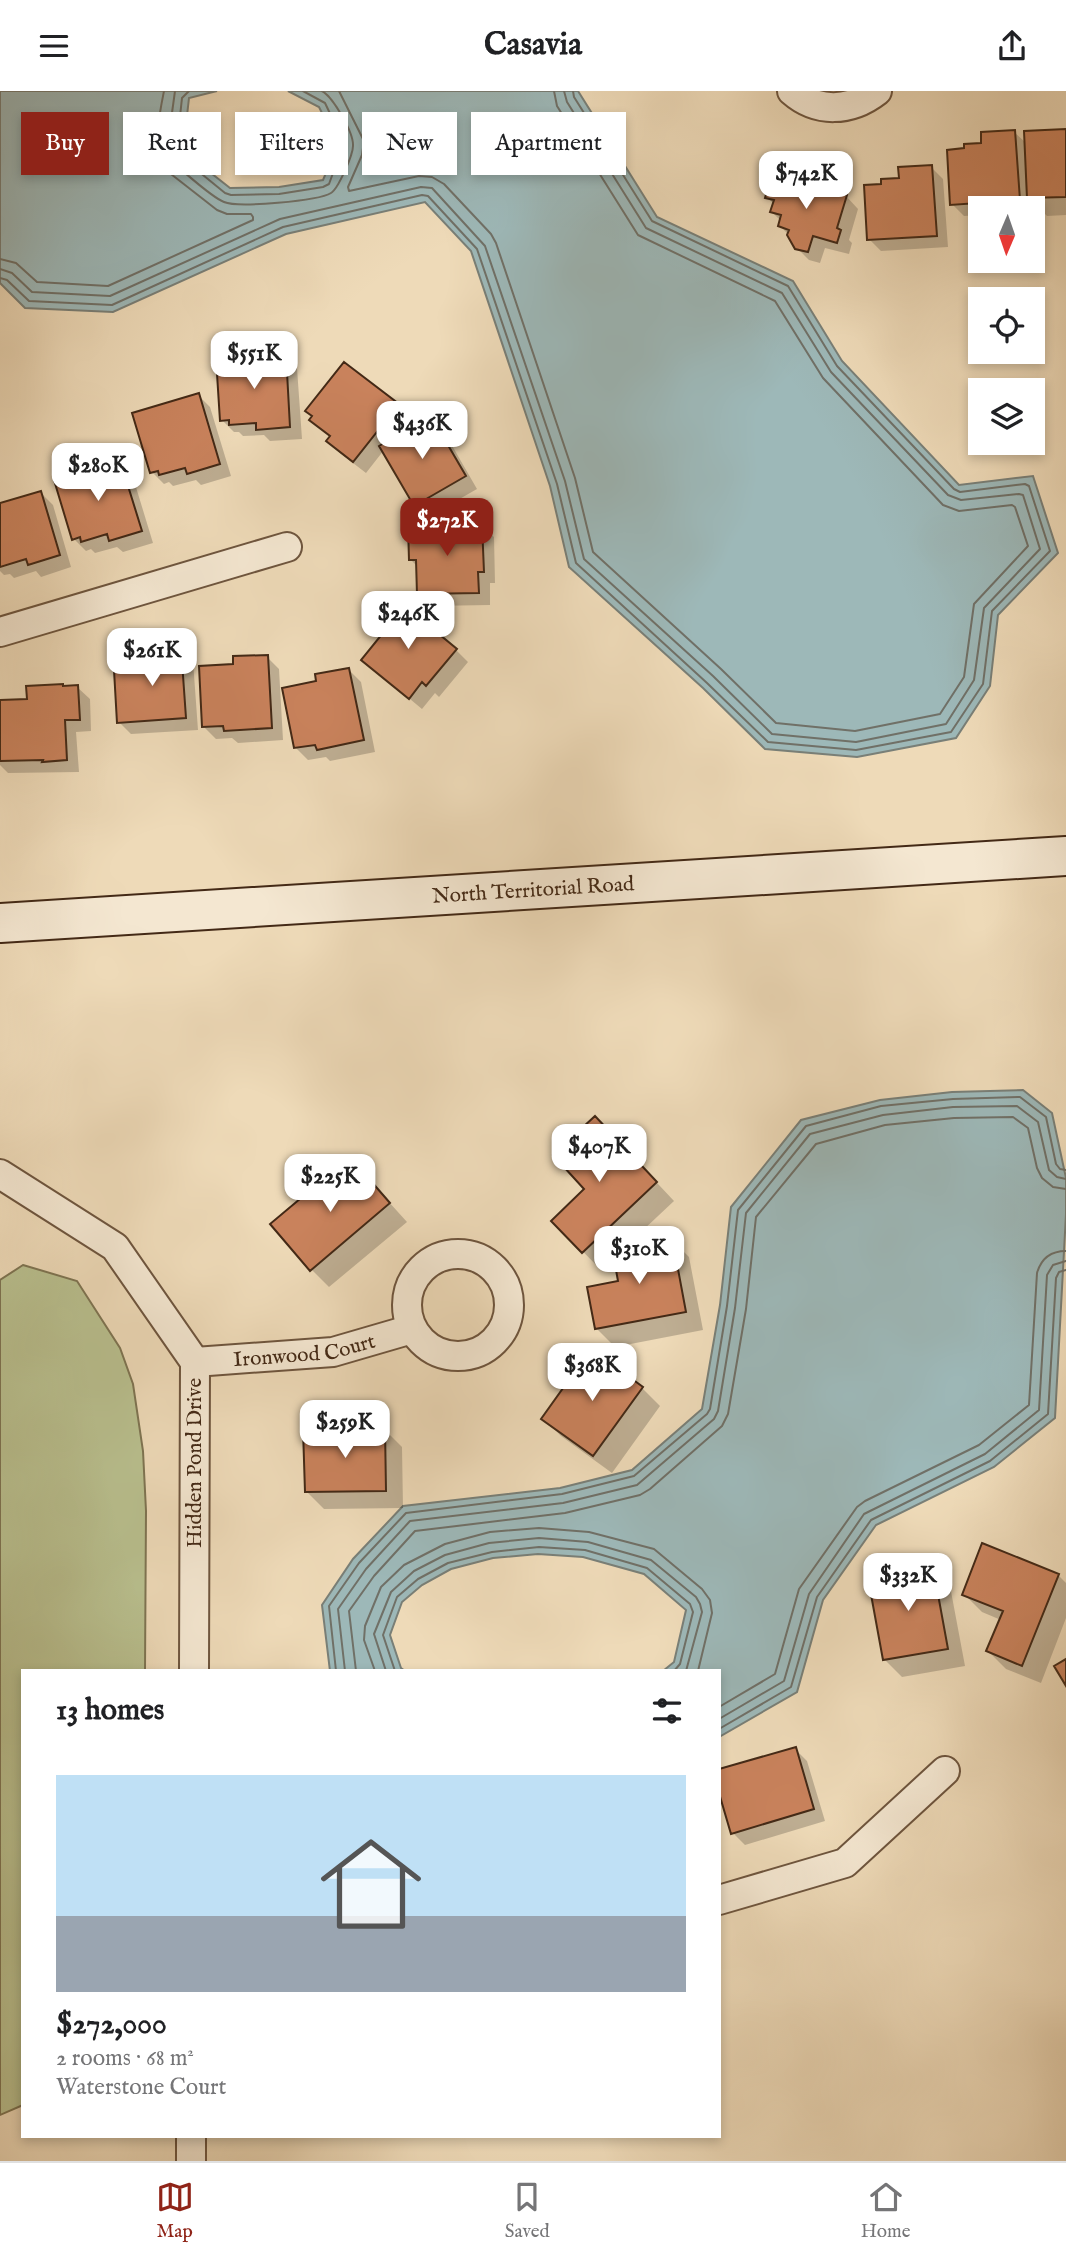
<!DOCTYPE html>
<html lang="en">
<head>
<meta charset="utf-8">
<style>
	body { margin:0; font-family:"IM FELL English",serif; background:#f6f6f6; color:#202124; height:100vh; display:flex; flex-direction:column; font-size:26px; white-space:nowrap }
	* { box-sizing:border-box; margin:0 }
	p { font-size:23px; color:#757577 }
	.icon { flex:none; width:38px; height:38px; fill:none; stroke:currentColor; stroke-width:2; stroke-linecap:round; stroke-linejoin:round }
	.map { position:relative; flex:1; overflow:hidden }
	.panel { position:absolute; left:21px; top:1578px; width:700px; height:469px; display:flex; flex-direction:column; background:#fff; border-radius:0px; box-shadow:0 4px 10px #0003 }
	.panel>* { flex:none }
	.top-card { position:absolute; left:21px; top:21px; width:700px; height:63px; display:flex; gap:14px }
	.needle { width:46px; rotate:182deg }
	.controls { position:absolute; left:968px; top:105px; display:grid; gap:14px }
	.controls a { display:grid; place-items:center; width:77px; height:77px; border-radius:0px; background:#fff; box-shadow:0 4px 10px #0003; font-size:35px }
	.price { position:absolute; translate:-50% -60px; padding:0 16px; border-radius:14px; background:#fff; color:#222; font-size:23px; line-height:46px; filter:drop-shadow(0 2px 4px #0008) }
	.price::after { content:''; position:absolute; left:50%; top:42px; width:21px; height:16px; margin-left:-10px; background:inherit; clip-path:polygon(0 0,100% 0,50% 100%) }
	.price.selected { background:#8f2418; color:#fff }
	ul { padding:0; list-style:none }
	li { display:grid; align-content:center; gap:14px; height:371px; padding:0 35px }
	li span { display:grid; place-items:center; height:217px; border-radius:0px; color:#555 }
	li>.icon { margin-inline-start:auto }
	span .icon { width:126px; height:126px; fill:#fffc; stroke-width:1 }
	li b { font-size:30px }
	h2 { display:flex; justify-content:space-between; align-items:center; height:84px; padding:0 35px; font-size:30px }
	.tag { padding:0 24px; border-radius:0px; background:#fff; box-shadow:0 4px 10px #0003; font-size:24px; line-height:63px }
	.tag.selected { background:#8f2418; color:#fff }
	header { display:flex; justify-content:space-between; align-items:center; height:91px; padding:0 35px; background:#fff; font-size:32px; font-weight:700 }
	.dock { display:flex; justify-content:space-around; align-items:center; height:98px; border-top:2px solid #e0e0e0; background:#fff; font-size:19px; color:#757577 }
	.dock a { display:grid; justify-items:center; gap:4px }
	.dock .selected { color:#8f2418 }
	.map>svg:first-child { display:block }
</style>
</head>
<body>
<header><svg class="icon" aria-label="menu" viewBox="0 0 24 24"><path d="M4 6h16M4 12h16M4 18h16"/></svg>Casavia<svg class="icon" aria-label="share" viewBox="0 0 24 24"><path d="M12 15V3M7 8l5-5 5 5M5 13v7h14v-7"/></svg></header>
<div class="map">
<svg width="1066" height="2070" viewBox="0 0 1066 2070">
	<rect width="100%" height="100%" fill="#eedab8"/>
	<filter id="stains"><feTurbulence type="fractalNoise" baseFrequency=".00286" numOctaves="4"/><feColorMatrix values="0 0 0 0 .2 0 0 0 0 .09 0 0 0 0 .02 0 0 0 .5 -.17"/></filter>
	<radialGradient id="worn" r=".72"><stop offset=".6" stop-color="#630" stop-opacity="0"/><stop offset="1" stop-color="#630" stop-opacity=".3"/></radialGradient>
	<path fill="#b9c08f" stroke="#7e7452" stroke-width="2" d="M23 1174 77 1190 120 1257 133 1293 143 1360 146 1420 145 1580H23V2014L0 2024V1189Z"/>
	<path fill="#9db8b8" stroke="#797f77" stroke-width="2" d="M0 0H217L189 7 183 60 230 97 279 96 323 89 338 54 319 16 288 0H578L657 126 793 190 842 270 959 394 1033 385 1058 462 998 524 990 595 956 647 857 666 765 658 703 597 569 476 550 395 471 160 425 111 286 143 113 221 25 217 0 192Z
		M1023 999 1052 1022 1066 1087V1123L1055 1327 994 1376 876 1434 823 1509 797 1601 719 1646V1580H663L674 1571 686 1519 644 1483 583 1466 538 1463 493 1467 451 1478 422 1494 402 1511 390 1544 401 1577 405 1580H330L322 1514 353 1468 403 1415 560 1397 632 1379 702 1318 720 1214 731 1116 801 1029 880 1009 952 1001Z"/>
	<path fill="#0003" d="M1066 40V124L1047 125 1030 108 1031 117H980V124L964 125 952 113 983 54 1014 41 1026 52Z
		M931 76 943 88 948 156 881 160 869 148 883 95Z
		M846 105 858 118 849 149 852 152 849 163 825 157 820 172 809 169 797 157 789 144 780 135 781 130 772 121 774 113 767 106Z
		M285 265 297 277 302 348 270 350 264 344 243 345 239 341H234L222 329Z
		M198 304 210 316 231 385 201 394 196 389 173 395 169 391 164 393 152 381Z
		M397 314 409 326 392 349 431 327 443 339 477 398 428 426 416 414 384 359 366 382 340 362 328 350 331 347 312 329Z
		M120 371 132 383 153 452 123 461 117 456 95 462 91 458 86 460 74 448Z
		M41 402 53 414 71 476 41 486 36 480 14 487 10 483 4 484 0 480V414Z
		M482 434 494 446 495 492H490V514L431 515 419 503 418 476 411 469Z
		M181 558 193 570 198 639 131 643 119 631 134 579Z
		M456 559 468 571 439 606 435 602 422 618 363 569Z
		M267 566 279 578 283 649 238 652 232 647 216 648 204 636 235 574Z
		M348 578 361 591 375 661 330 670 326 666 308 669 296 657 318 592Z
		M63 594 65 597 77 596 90 608 91 640 76 641 79 681 8 682 0 674V611L28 609Z
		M613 1045 674 1110 625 1156 671 1148 689 1166 703 1239 615 1256 597 1238 620 1191 615 1165 601 1179 553 1130 587 1098Z
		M350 1068 407 1131 329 1196 311 1178Z
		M642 1297 660 1315 612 1382 561 1345 543 1327Z
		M384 1338 402 1356 403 1417 324 1418 306 1400Z
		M932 1477 950 1495 965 1575 902 1586 884 1568Z
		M1058 1484 1066 1492V1527L1041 1592 1006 1578 988 1560 1001 1529 982 1521 964 1503Z
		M795 1658 807 1670 825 1730 745 1754 733 1742Z"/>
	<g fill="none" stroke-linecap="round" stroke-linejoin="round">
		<path stroke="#707067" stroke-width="2" d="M175 0 167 58 169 66 173 72C186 82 211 106 224 111 238 117 318 110 331 102 338 98 353 64 353 55 354 42 333 6 322 0
			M189 0 182 7 176 62 225 102 231 104 279 103 323 96 329 93 344 52 325 12 303 0
			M339 0 364 50 362 64 348 96 349 100 419 85 432 86 444 93 491 143 496 152 575 387 593 461 721 578 776 632 855 640 940 623 964 586 974 513 1028 455 1015 416 1012 414 959 420 943 414 823 287 775 210 638 144 557 15 554 0
			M0 168 16 172 37 191 108 195 253 129V126L251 123H227L217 119 162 76C152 58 160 20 164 0
			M0 178 12 182 32 201 110 205 280 128 421 96 432 97 485 155 565 390 584 468 713 585 772 643 856 651 946 633 974 589 984 517 1040 458 1023 404 1019 403 961 409 948 404 831 281 782 202 646 137 567 11 564 0
			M0 187 7 189 29 210 112 214 283 136 422 104 428 105 477 158 557 393 576 472 707 592 768 651 856 659 951 641 983 593 992 520 1050 460 1029 395 1025 393 960 401 954 398 837 275 788 195 652 130 574 6 573 0
			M336 1580 329 1515 359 1472 406 1422 562 1403 634 1385 707 1323 710 1318 727 1215 738 1119 806 1035 881 1015 953 1008 1020 1006 1046 1026 1056 1073 1060 1078 1066 1079
			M345 1580 338 1518 366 1478 410 1430 563 1412 637 1394 714 1328 718 1320 735 1217 746 1122 810 1043 883 1024 953 1016 1017 1015 1038 1031 1049 1079 1057 1086 1066 1088
			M356 1580 349 1520 374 1485 415 1440 565 1422 640 1404 650 1398 722 1335 728 1323 746 1218 756 1126 816 1053 885 1034 954 1027 1013 1026 1028 1037 1037 1077 1042 1087 1053 1096 1066 1098
			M375 1580 364 1549 365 1535 381 1496 404 1474 445 1453 490 1441 539 1437 589 1441 654 1458 702 1498 710 1509 712 1522 698 1580
			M386 1580 374 1543 391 1501 414 1480 445 1464 489 1452 539 1447 588 1451 651 1469 696 1506 700 1513 702 1521 686 1580
			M395 1580 383 1544 397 1506 418 1488 448 1472 492 1461 539 1456 585 1459 647 1477 690 1513 693 1521 680 1573 674 1580
			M719 1616 775 1583 799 1498 857 1416 865 1410 979 1354 1029 1314 1037 1182C1041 1168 1051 1160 1066 1160
			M719 1628 784 1590 809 1503 864 1423 985 1363 1039 1319 1047 1184 1053 1174 1066 1170
			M719 1638 791 1596 817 1506 871 1429 990 1370 1048 1323 1056 1187 1059 1181 1066 1179"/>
	</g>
	<path fill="#c9825c" stroke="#432916" stroke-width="2" d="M1066 38V106L1027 107 1024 40Z
		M1015 39 1020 109 950 114 947 59 964 57V53L981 52V41Z
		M932 74 937 145 867 149 864 94 881 93V88L899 87 898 76Z
		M772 82 847 104 837 137 841 139 837 152 813 145 808 161 795 158 787 144 789 139 778 135 781 124 770 121 774 109 765 107Z
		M286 263 290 336 256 339V332L229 334V329L220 330 216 267Z
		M344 271 399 313 353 371 326 350 330 345 309 329 312 325 305 320Z
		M199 302 220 373 187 383 185 377 159 384 158 380 150 382 132 322Z
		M431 325 466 385 414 415 379 355Z
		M120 369 142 440 109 450 107 443 81 451 80 446 72 449 54 389Z
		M41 400 60 464 28 474 26 468 0 476V412Z
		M482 433 484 481H478L479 502 417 503 416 469H409L408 434Z
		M400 511 457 558 426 595 422 591 409 608 361 569 383 542 377 538Z
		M181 556 186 627 117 632 114 579 132 577 131 573 148 571V558Z
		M268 564 272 637 224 640 223 635 202 636 199 575 233 573V565Z
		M349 577 364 649 317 659 315 654 294 657 282 597 316 590 315 583Z
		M63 593V595L78 594 80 629H65L67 669 42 671 43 669 0 670V609L27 608 26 595Z
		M595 1025 657 1091 582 1162 551 1130 584 1098 553 1064Z
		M350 1066 390 1112 310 1180 270 1133Z
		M672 1146 686 1221 595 1238 587 1196 618 1190 612 1157Z
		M591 1258 643 1296 593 1365 541 1328Z
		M385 1337 386 1400 305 1401 303 1338Z
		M982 1452 1059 1483 1022 1575 986 1560 1003 1520 962 1504Z
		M933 1476 948 1558 883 1569 868 1487Z
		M1066 1568V1595L1054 1575Z
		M796 1656 814 1718 731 1743 719 1702V1678Z"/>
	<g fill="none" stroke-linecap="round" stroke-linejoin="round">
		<g stroke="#6e553e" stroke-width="32">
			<g id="minor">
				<path d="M792 0C817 22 850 21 877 0"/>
				<path d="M0 541 287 456"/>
				<path d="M0 1083 115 1156 195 1271 194 1580"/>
				<circle cx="458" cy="1214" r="51"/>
				<path id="s1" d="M195 1271 333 1261 412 1238"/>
				<path d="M719 1809 845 1772 945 1680"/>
				<path d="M191 2070V2046"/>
			</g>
		</g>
		<g stroke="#432916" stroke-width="42">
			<g id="secondary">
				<path id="s2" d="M0 832 1066 765"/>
			</g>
		</g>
		<use href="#minor" stroke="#f4e7d1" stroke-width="28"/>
		<use href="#secondary" stroke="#f4e7d1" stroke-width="38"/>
	</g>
	<g text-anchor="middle" stroke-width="6" stroke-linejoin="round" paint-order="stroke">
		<g font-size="21" fill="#432916" stroke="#f4e7d1">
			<text dy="7" stroke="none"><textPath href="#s2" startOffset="534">North Territorial Road</textPath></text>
			<text dy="7" stroke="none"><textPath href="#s1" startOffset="110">Ironwood Court</textPath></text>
			<text transform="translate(194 1372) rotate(-90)" y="7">Hidden Pond Drive</text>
		</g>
	</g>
	<rect width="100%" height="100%" filter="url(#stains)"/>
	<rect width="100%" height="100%" fill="url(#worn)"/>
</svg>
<div class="controls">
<a><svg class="needle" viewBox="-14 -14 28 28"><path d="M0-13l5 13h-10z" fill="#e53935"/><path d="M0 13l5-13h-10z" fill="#757577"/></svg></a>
<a><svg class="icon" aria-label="locate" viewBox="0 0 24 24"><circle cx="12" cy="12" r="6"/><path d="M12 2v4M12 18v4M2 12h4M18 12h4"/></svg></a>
<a><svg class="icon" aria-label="layers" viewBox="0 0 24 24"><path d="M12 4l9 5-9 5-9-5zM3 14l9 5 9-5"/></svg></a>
</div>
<b class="price" style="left:806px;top:120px">$742K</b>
<b class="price" style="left:254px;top:300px">$551K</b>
<b class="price" style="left:422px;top:370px">$436K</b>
<b class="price" style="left:98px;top:412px">$280K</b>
<b class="price selected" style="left:447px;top:467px">$272K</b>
<b class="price" style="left:408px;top:560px">$246K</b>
<b class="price" style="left:152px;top:597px">$261K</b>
<b class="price" style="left:599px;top:1093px">$407K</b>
<b class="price" style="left:330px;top:1123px">$225K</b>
<b class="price" style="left:639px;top:1195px">$310K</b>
<b class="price" style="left:592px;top:1312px">$368K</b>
<b class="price" style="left:345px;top:1369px">$259K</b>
<b class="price" style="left:908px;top:1522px">$332K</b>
<div class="top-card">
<a class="tag selected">Buy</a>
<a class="tag">Rent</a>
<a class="tag">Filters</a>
<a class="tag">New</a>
<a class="tag">Apartment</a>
</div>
<section class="panel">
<h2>13 homes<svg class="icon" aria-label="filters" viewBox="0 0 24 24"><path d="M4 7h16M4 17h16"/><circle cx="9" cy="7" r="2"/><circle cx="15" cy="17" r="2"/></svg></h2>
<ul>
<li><span style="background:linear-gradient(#bfe0f5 65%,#9aa5b1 0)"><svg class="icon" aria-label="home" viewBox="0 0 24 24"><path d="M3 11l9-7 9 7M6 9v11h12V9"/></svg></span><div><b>$272,000</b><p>2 rooms · 68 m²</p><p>Waterstone Court</p></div></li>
</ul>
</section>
</div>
<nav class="dock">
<a class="selected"><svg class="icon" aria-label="map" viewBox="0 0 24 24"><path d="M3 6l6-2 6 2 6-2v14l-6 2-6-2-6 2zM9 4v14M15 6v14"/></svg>Map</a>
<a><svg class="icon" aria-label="saved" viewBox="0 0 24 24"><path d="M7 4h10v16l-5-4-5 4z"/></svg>Saved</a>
<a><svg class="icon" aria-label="home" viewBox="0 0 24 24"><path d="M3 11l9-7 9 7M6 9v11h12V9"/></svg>Home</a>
</nav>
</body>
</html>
